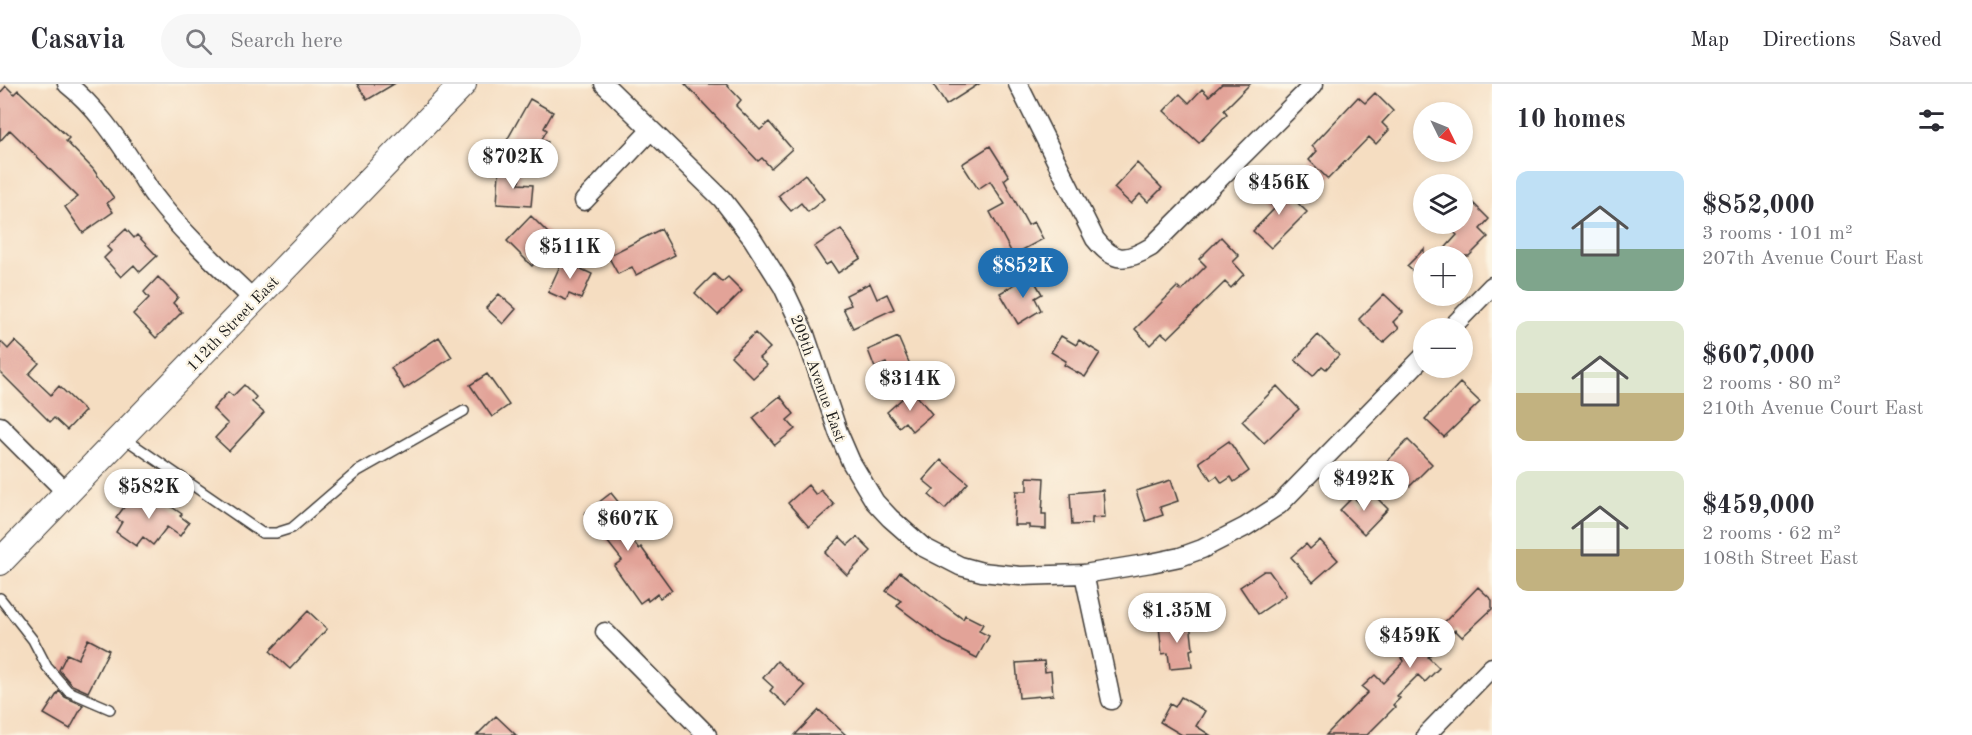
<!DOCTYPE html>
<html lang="en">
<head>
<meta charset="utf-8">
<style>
	body { margin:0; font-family:"Old Standard TT",serif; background:#f7f7f7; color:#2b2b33; height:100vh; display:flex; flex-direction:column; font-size:22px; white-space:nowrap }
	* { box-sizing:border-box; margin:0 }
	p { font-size:20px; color:#7c7c81 }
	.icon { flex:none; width:33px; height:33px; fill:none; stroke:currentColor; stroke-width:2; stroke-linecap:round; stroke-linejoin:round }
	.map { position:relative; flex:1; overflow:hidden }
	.details { display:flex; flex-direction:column; background:#fff; width:480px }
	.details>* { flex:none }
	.needle { width:39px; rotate:133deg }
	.buttons { position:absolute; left:1413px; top:18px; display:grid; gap:12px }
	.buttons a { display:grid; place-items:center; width:60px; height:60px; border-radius:50%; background:#fff; box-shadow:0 3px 9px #0003; font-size:30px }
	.price { position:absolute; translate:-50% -51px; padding:0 14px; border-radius:21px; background:#fff; color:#222; font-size:20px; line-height:39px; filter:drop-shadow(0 2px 3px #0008) }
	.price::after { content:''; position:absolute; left:50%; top:36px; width:18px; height:14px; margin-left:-9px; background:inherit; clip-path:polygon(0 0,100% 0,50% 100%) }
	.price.current { background:#1f6fb2; color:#fff }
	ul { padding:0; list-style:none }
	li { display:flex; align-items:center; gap:18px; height:150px; padding:0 24px }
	li span { display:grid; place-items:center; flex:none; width:168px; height:120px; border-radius:12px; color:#555 }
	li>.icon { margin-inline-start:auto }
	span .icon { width:72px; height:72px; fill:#fffc; stroke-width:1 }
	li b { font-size:26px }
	h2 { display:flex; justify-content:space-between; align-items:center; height:72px; padding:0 24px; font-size:26px }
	header { display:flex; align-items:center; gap:36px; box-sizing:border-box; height:84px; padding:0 30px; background:#fff; border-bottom:2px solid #e1e1e2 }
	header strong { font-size:28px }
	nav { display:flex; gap:33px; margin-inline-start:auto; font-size:21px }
	.search { width:420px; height:54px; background:#f7f7f7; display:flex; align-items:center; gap:15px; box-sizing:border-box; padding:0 21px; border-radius:33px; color:#7c7c81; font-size:22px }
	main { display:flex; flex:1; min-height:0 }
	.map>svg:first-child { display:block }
</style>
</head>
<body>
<header>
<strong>Casavia</strong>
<div class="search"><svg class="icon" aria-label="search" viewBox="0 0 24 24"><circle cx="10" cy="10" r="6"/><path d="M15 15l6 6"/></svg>Search here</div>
<nav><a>Map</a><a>Directions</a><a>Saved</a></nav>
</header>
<main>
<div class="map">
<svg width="1492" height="651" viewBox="0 0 1492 651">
	<rect width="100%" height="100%" fill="#fcf5e5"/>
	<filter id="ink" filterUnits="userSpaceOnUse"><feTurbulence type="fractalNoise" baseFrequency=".0167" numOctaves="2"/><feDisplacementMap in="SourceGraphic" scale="12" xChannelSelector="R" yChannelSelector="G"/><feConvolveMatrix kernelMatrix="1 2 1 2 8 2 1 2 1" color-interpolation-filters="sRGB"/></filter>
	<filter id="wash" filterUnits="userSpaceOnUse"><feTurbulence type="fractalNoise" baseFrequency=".008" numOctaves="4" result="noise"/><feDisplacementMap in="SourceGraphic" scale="24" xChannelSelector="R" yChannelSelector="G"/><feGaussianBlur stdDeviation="1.35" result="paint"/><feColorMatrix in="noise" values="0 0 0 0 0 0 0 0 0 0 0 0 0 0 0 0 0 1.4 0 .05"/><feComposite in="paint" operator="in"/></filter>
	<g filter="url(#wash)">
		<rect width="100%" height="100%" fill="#f5ddc1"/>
		<g id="blocks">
			<path fill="#e2a398" d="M357 0H394L367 16Z
				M685 0H726L741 16 736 22 760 46 769 38 792 65 771 84 762 74 758 77Z
				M933 0H979L946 21Z
				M1222 0H1250L1224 26 1227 30 1199 59 1164 27 1180 10 1189 19 1202 5 1209 12Z
				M6 2 14 10 18 6 69 54 66 57 93 85 114 114 107 119 113 128 83 149 65 123 78 113 10 46 0 57V9Z
				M1375 9 1393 27 1382 39 1389 46 1376 60 1369 53 1328 95 1309 76 1317 67 1312 62 1358 13 1365 19Z
				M530 15 553 28 544 44 547 46 542 55 548 58 538 76 506 58Z
				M990 62 1009 92 1004 96 1028 141 1034 138 1043 155 1013 171 990 128 1005 120 990 97 978 105 962 80Z
				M1137 79 1162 104 1148 118 1140 110 1131 120 1114 104Z
				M499 88 520 89 519 100 533 101 531 122 497 120Z
				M805 90 824 115 808 128 801 119 791 127 778 112Z
				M1276 98 1307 128 1271 164 1253 147 1275 124 1262 112Z
				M1473 119 1489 135 1480 145 1488 153 1469 172H1438L1457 151 1445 140H1462V130Z
				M531 132 556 157 532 182 507 157Z
				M126 145 134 154 137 151 157 172 140 188 134 181 121 193 104 174 111 167 107 163Z
				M661 145 675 171 636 191 632 183 618 190 608 172Z
				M841 145 861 174 838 189 831 178 826 181 814 163Z
				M1221 153 1239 172 1233 178 1244 190 1231 204 1225 198 1168 254 1162 249 1150 261 1135 245 1177 203 1181 207 1206 182 1199 175Z
				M1424 165V197L1407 182Z
				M565 171 581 179 579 184 592 190 581 215 569 210 566 216 548 208Z
				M714 190 722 198 728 193 742 207 718 231 695 209Z
				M1031 191 1042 210 1035 214 1041 226 1018 240 1000 209Z
				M158 193 178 213 173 219 182 228 156 254 133 230 149 214 144 208Z
				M870 199 877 215 887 210 894 225 853 244 843 224 851 221 846 211Z
				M499 210 516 225 503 240 486 224Z
				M1384 210 1403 228 1393 238 1399 244 1383 259 1359 235Z
				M755 249 770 264 759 274 767 281 753 294 731 272Z
				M1318 251 1339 271 1326 285 1322 282 1313 292 1295 276Z
				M1061 252 1076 261 1079 256 1100 269 1085 293 1064 281 1066 277 1051 268Z
				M439 253 452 273 404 305 391 284Z
				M898 253 911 283 891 291 886 279 875 284 868 266Z
				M0 257 8 265 15 257 39 279 29 290 51 311 59 302 85 327 67 346 54 334 50 338 0 288Z
				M487 290 509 321 492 333 470 301Z
				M1460 299 1480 318 1444 353 1425 335Z
				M244 301 256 313 252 318 264 329 229 367 215 354 228 340 213 325 228 308 233 312Z
				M1277 302 1299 325 1264 359 1242 337Z
				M912 306 932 330 912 347 905 338 899 343 887 328Z
				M780 312 794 330 787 336 795 345 775 361 753 334Z
				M1408 356 1432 380 1410 402 1386 378Z
				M1229 357 1249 387 1234 398 1231 393 1222 399 1217 392 1211 396 1199 378Z
				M941 376 968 399 945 425 929 411 934 405 923 396Z
				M1027 393 1044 394 1042 430H1046V445L1029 444V441H1014L1016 407H1027Z
				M1171 396 1178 417 1160 423 1163 431 1146 437 1136 407Z
				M808 401 816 411 821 406 834 421 809 443 788 419Z
				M1103 406 1105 433 1092 434V440L1072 441 1070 409Z
				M145 407 165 421 166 419 182 430 180 432 189 439 180 452 167 443 153 461 143 453 136 462 116 448 122 438 116 434 130 415 136 420Z
				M611 409 624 425 614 432 639 465 641 463 672 506 660 514 657 510 648 517 647 514 640 519 614 482 622 476 585 429Z
				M1373 410 1388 425 1364 450 1340 426 1353 413 1362 421Z
				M840 453 848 461 857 453 871 467 847 491 825 469Z
				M1320 456 1338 476 1313 498 1291 473 1306 460 1310 465Z
				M1264 487H1269L1286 511 1258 530 1240 503Z
				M900 488 963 535 965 531 983 540 979 547 989 552 977 574 944 557 897 522 901 517 886 507Z
				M1478 503 1492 516V525L1462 553 1455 546 1428 573 1439 584 1425 598 1418 591 1397 612 1400 614 1393 621 1395 623 1367 651H1326L1368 608 1362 603 1375 591 1383 599 1404 577 1401 574 1432 542 1437 546Z
				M308 527 327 545 290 585 270 567Z
				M1190 538 1193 565 1190 566 1192 583 1170 585 1168 569 1162 570 1159 542Z
				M88 555 109 566 88 608 72 601 59 586 67 570 78 575Z
				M777 577 805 602 787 622 770 607 773 603 763 594Z
				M1044 577 1045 588 1051 587 1053 611 1019 614 1016 579Z
				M59 607 65 613 83 621 70 645 44 630Z
				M1181 613 1205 627 1196 642 1210 651H1182L1160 638 1170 620 1175 623Z
				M819 626 846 651H795Z
				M496 632 516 651H477Z"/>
		</g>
	</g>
	<g filter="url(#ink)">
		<use href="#blocks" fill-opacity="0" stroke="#3d3935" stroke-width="1.5"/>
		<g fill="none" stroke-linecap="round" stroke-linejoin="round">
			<g stroke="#3d3935" stroke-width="12">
				<path id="lane" d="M124 354 262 449H276L292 444 358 387 464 327
					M0 514 33 556 47 583 68 607 110 625"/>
			</g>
			<g stroke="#3d3935" stroke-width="21">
				<path id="street" d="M67 0C95 22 116 53 135 82 142 92 147 103 155 113 184 151 220 183 254 216
					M604 0 722 115 752 154 783 203 805 250 838 348 851 378 875 418 890 434 923 463 960 482 982 488 1020 492 1084 490 1151 479 1180 473 1202 465 1245 443 1279 421 1424 272
					M1018 0 1095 155C1114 179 1126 178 1151 163L1314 0
					M584 117 651 46
					M1451 244 1492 202
					M0 342 67 409
					M1084 490 1111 616
					M605 548 707 651
					M1426 651 1492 583"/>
			</g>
			<g stroke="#3d3935" stroke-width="28">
				<path id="secondary" d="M0 478 463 0"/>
			</g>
			<use href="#lane" stroke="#fff" stroke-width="9"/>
			<use href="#street" stroke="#fff" stroke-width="18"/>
			<use href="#secondary" stroke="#fff" stroke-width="26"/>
		</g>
	</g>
	<g text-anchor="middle" stroke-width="4.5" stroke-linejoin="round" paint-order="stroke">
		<g font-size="16" fill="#1c1c1c" stroke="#fcf5e5">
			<text transform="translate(232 239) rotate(-46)" y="6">112th Street East</text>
			<text transform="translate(819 294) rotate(70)" y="6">209th Avenue East</text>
		</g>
	</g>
</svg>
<div class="buttons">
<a><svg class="needle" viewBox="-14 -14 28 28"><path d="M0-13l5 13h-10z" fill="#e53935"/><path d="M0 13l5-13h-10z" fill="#7c7c81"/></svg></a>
<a><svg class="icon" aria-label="layers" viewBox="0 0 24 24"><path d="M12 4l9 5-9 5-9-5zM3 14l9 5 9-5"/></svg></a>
<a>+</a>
<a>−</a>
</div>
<b class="price" style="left:513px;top:106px">$702K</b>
<b class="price" style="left:1279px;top:132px">$456K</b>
<b class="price" style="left:570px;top:196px">$511K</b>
<b class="price current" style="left:1023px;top:215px">$852K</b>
<b class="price" style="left:910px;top:328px">$314K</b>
<b class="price" style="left:1364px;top:428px">$492K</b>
<b class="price" style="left:149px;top:436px">$582K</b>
<b class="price" style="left:628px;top:468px">$607K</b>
<b class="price" style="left:1177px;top:560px">$1.35M</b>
<b class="price" style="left:1410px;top:585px">$459K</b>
</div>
<section class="details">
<h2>10 homes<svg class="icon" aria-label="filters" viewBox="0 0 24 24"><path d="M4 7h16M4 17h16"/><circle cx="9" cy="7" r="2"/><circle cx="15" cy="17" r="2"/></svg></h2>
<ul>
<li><span style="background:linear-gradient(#bfe0f5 65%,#7fa58c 0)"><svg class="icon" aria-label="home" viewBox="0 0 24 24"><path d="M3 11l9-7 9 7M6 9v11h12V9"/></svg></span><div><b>$852,000</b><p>3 rooms · 101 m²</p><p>207th Avenue Court East</p></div></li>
<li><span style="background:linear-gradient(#dfe7d0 60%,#c2b280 0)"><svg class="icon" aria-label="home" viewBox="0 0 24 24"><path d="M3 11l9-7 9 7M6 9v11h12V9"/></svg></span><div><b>$607,000</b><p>2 rooms · 80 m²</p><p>210th Avenue Court East</p></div></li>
<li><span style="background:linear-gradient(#dfe7d0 65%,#c2b280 0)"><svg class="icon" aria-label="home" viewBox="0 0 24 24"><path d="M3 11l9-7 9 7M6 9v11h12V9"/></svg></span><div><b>$459,000</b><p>2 rooms · 62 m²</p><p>108th Street East</p></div></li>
</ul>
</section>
</main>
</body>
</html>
